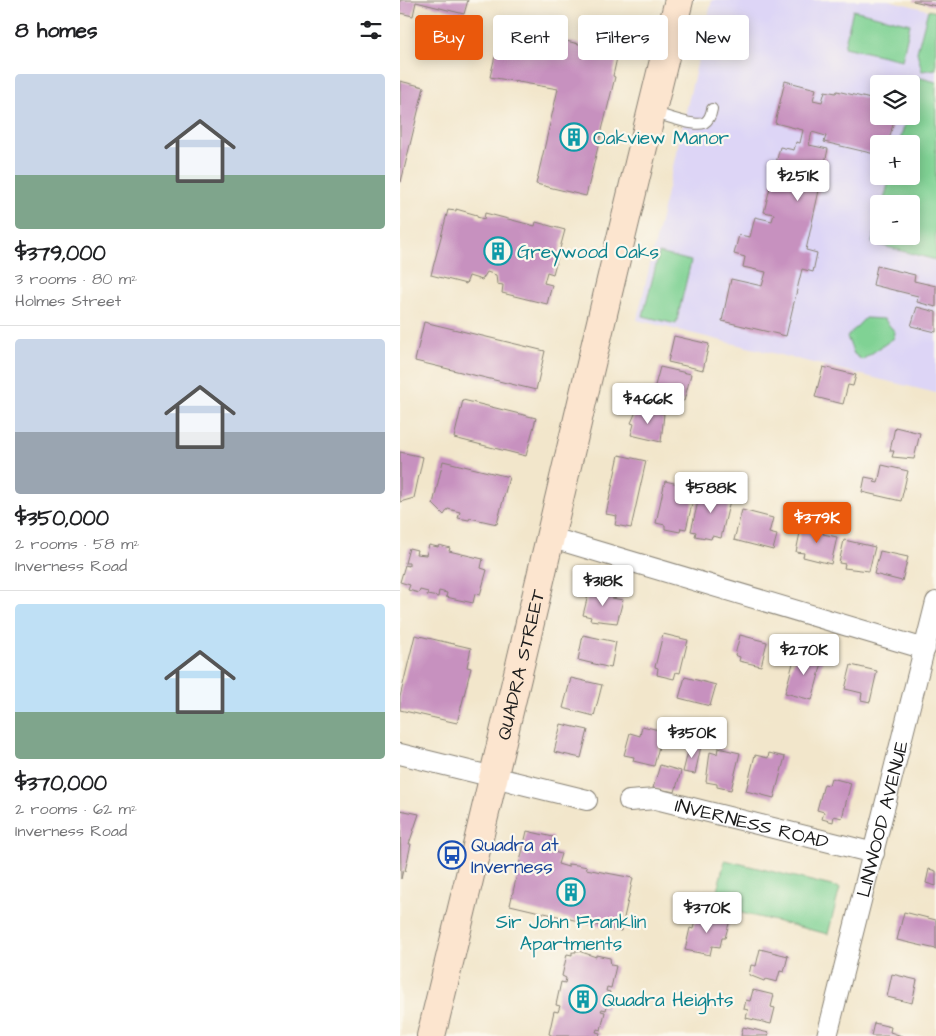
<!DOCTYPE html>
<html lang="en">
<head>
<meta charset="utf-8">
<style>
	body { margin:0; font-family:"Architects Daughter",sans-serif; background:#f6f6f6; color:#202124; height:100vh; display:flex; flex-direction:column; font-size:19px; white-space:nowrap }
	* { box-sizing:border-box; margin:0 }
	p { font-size:16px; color:#757577 }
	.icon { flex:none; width:28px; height:28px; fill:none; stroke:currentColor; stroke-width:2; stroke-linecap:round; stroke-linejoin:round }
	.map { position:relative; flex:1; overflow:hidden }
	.drawer { display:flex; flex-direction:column; background:#fff; width:400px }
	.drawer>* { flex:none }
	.guide { position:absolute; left:15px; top:15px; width:445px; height:45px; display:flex; gap:10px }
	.tools { position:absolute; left:470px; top:75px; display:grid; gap:10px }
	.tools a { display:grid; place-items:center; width:50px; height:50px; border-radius:5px; background:#fff; box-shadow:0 2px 12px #0003; font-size:25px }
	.price { position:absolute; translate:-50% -42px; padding:0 11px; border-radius:5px; background:#fff; color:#222; font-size:16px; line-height:32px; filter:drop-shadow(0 1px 2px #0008) }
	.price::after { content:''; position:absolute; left:50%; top:30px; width:15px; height:11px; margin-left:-8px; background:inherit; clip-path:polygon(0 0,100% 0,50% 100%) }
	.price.selected { background:#ea580c; color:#fff }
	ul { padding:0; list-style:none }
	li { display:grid; align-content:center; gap:10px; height:265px; padding:0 15px }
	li+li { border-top:1px solid #e0e0e0 }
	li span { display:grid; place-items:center; height:155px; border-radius:5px; color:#555 }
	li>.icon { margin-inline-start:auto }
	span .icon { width:90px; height:90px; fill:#fffc; stroke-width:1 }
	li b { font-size:21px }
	h2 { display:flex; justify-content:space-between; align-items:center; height:60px; padding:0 15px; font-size:21px }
	.pill { padding:0 18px; border-radius:5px; background:#fff; box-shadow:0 2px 12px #0003; font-size:18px; line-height:45px }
	.pill.selected { background:#ea580c; color:#fff }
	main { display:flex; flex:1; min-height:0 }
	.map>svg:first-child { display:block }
</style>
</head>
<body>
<main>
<section class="drawer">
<h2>8 homes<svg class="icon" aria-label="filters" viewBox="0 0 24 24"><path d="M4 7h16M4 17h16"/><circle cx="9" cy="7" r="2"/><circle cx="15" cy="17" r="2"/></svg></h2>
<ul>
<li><span style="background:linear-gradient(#c9d6e8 65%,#7fa58c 0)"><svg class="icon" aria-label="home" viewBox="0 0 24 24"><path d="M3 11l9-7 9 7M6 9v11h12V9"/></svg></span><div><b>$379,000</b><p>3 rooms · 80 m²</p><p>Holmes Street</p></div></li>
<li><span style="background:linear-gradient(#c9d6e8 60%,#9aa5b1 0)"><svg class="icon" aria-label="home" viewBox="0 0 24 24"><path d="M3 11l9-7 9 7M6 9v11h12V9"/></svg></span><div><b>$350,000</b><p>2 rooms · 58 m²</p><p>Inverness Road</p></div></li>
<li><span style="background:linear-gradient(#bfe0f5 70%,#7fa58c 0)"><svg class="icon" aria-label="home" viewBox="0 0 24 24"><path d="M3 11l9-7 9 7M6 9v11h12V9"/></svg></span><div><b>$370,000</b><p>2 rooms · 62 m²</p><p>Inverness Road</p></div></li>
</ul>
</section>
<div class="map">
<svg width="536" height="1036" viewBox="0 0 536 1036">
	<rect width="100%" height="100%" fill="#fbf7ec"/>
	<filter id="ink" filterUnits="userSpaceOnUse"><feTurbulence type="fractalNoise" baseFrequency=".02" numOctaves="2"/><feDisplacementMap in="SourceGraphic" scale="10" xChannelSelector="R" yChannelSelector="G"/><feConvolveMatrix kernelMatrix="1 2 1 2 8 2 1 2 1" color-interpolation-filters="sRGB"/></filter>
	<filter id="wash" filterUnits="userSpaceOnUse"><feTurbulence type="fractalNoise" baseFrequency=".0096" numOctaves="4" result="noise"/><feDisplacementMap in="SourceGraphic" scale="20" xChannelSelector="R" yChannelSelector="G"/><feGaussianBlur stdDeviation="1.12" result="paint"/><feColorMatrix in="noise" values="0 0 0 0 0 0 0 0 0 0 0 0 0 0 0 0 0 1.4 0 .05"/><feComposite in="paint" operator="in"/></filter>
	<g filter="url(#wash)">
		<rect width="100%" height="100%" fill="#f2e6cb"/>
		<path fill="#ddd5f6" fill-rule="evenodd" d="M312 0H488L536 12V393L237 320ZM479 84H511V116H479ZM479 144H511V176H479ZM479 204H511V236H479Z"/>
		<path fill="#80d294" stroke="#4e7758" d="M453 10 510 24 502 60 444 47Z
			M528 10 536 12V69L522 71 517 52Z
			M517 77 536 82V260L472 243 479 219V236H511V204H483L490 176H511V144H499L507 116H511V99Z
			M259 253 291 261 276 324 243 316Z
			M465 318 484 319 495 332 494 338 462 360 454 354 447 337Z
			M325 860 440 888 428 934 313 906Z"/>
		<g id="blocks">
			<path fill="#c791bf" d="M0 0H68L64 14 16 2 13 16 0 13Z
				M513 0H536V6L513 1Z
				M103 23 115 26 114 29 218 53 213 76 215 77 186 196 136 184 158 89 90 77Z
				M0 81 24 87 1 182H0Z
				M385 81 416 89 413 100 422 102 425 91 436 93 437 91 479 101V116H495L488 144H479V155L424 142 426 136 412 132 409 145 428 149 406 250 417 253 413 272 402 269 386 336 322 321 331 279 362 286 366 272 343 267 345 257 334 254 339 235 350 237 355 217 372 221 374 214 364 212 380 147 394 150 396 142 400 143 403 130 375 123Z
				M56 209 77 215V217L84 219 85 213 135 226 136 222 165 230 153 274 147 272 144 283 152 285 147 304 102 293 103 285 97 284 96 275 87 272 82 280 69 276 66 284 31 275 48 210 56 211Z
				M477 266 515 275 514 281 536 286V307L517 302 518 296 473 285Z
				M517 307 536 312V332L511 326Z
				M24 322 145 351 136 390 15 361Z
				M274 336 309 344 303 370 268 362Z
				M260 367 291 374 284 401 253 393Z
				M423 367 456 375 453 386 448 385 443 404 415 397Z
				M63 400 136 418 126 456 54 438Z
				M238 407 264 414 261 442 231 435 234 424 231 423Z
				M495 427 520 433 514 459 492 457 494 451H490Z
				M0 452 23 457 14 498 0 502Z
				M219 455 246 461 231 528 215 525 217 516 206 514Z
				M43 461 109 477 97 524 70 518 69 520 58 518 60 512 48 509 44 515 33 504Z
				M482 465 508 471 501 501 462 492 465 477 475 479 474 482 478 483Z
				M265 481 296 488 286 529 281 528 280 532 265 529V525L256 523Z
				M301 489 331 496 321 538 312 536 311 539 295 536 296 532 291 531Z
				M342 510 373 518 369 533 377 535 373 550 334 540Z
				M411 521 425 525 423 534 437 537 431 564 403 557 404 553 396 552 401 528 409 530Z
				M444 540 475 547 469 571 444 568 445 564 439 563Z
				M29 545 38 547 39 545 50 548 49 551 83 559 81 568 87 570 80 595 75 594 73 603 46 597 47 593 39 591 38 597 27 595 28 592 20 590 19 593 8 590 10 585 0 582 5 565 9 566V563H5L9 548 17 550 16 554 26 555Z
				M480 551 508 557 502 581 474 574Z
				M189 591 203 594 204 591 213 593 212 598 223 600 217 623 190 620 191 617 183 615Z
				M263 634 288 640 280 673 276 672 274 679 257 675 258 668 255 667Z
				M15 635 71 648 67 667 71 668 57 723 0 710V697Z
				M183 635 216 642 211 668 178 660Z
				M340 635 367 642 361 666 339 661 340 657 335 655Z
				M396 652 423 659 412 700 385 693Z
				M451 665 477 671 470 702 461 700 462 693 445 689Z
				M285 677 316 685 310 706 279 698Z
				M171 678 202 685 194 716 163 708Z
				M161 724 188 730 181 758 154 752Z
				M242 726 263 731 254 766 233 761 234 757 224 755 230 733 240 736Z
				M290 744 301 746 295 774 283 772Z
				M318 748 340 753 331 790 317 787V784L306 782 310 752 317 754Z
				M369 753 385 757 374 798 346 791 355 755 368 758Z
				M260 765 281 771 275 792 253 788Z
				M431 778 451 783 442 818 434 816 433 822 422 819 424 812 417 810 424 784 429 785Z
				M0 810 19 814 9 844H11L5 871 3 870 1 879Z
				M127 831 153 837 150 851 161 854 158 864 168 867V864L177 865 187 867 186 869 233 878 221 931 110 905Z
				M529 869 536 871V886L526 883Z
				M297 912 330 920 325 938H322L320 947 312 946 310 955 285 950 290 928 293 929Z
				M504 912 536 920V949L497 940Z
				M360 949 388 956 384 972 380 971 377 982 365 979 364 981 349 975 351 965 356 966Z
				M176 950 196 957V955L210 958 211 965 216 966 211 988 207 987 206 991 210 992 206 1010 202 1009 201 1011 205 1012 201 1030 197 1029 196 1032 200 1033 199 1036H153L149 1034 154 1011 158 1012 160 1006 156 1005 161 982 165 983 166 978 162 976 167 954 172 955V952H176Z
				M492 974 517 980 512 1003 487 997Z
				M353 990 374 995 371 1007 375 1008 371 1024 346 1018 348 1010 344 1009 346 1000 350 1001Z
				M474 1023 491 1027 490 1032 502 1036H471Z
				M343 1027 369 1033 368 1036H341Z"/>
		</g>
	</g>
	<g filter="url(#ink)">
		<use href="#blocks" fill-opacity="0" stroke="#878174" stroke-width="1"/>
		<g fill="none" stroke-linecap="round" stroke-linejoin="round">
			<g stroke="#878174" stroke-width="12">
				<path id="lane" d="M252 112C263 115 294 127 304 123 309 120 311 115 312 109"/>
			</g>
			<g stroke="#878174" stroke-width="22">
				<g id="street">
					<path d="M149 537 525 649"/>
					<path d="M0 754 187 800"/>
					<path id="s1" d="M229 801 256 799 474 853"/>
					<path id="s2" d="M427 1036 536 602"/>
				</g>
			</g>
			<g stroke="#878174" stroke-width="30">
				<g id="secondary">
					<path id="s3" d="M31 1036C116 691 193 345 279 0"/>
				</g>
			</g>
			<use href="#lane" stroke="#fff" stroke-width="10"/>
			<use href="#street" stroke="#fff" stroke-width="20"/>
			<use href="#secondary" stroke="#fce5cf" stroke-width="28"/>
		</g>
	</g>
	<defs>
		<g id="building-ring" transform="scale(1.4375)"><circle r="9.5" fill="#fbf7ec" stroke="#0f9aa8" stroke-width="1.5"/><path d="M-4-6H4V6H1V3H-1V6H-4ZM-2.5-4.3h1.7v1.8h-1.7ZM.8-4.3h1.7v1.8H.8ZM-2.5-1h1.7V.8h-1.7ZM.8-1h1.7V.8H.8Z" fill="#0f9aa8"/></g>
		<g id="bus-ring" transform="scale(1.4375)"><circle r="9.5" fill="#fbf7ec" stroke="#1a4fb4" stroke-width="1.5"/><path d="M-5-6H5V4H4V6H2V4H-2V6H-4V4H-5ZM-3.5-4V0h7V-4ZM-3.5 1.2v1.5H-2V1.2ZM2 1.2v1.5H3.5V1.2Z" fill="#1a4fb4"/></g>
	</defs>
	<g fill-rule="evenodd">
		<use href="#building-ring" x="174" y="137"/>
		<use href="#building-ring" x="98" y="251"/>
		<use href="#bus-ring" x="52" y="855"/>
		<use href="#building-ring" x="171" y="892"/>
		<use href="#building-ring" x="183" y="999"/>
	</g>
	<g text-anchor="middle" stroke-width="4.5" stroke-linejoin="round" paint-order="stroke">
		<g font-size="19" fill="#0d838f" stroke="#fbf7ec" text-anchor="start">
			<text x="193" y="144">Oakview Manor</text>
			<text x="117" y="258">Greywood Oaks</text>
			<text x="171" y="928" text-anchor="middle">Sir John Franklin<tspan x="171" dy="22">Apartments</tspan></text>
			<text x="202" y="1006">Quadra Heights</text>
		</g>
		<g font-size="19" fill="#1c1c1c" stroke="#fbf7ec">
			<text dy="7" stroke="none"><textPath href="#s3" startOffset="382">QUADRA STREET</textPath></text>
			<text dy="7" stroke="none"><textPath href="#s2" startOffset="224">LINWOOD AVENUE</textPath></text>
			<text dy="7" stroke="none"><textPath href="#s1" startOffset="126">INVERNESS ROAD</textPath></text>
		</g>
		<g font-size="19" fill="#164399" stroke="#fbf7ec" text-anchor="start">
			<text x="71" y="851">Quadra at<tspan x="71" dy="22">Inverness</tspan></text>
		</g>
	</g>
</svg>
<div class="tools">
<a><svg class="icon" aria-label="layers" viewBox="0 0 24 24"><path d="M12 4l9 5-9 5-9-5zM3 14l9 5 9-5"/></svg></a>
<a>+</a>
<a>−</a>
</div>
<b class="price" style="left:398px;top:202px">$251K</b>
<b class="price" style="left:248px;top:425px">$466K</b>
<b class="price" style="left:311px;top:514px">$588K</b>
<b class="price selected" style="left:417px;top:544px">$379K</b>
<b class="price" style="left:203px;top:607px">$318K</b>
<b class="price" style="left:404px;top:676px">$270K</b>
<b class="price" style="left:292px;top:759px">$350K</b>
<b class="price" style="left:307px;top:934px">$370K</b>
<div class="guide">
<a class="pill selected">Buy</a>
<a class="pill">Rent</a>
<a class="pill">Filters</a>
<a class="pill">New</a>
</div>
</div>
</main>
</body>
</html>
